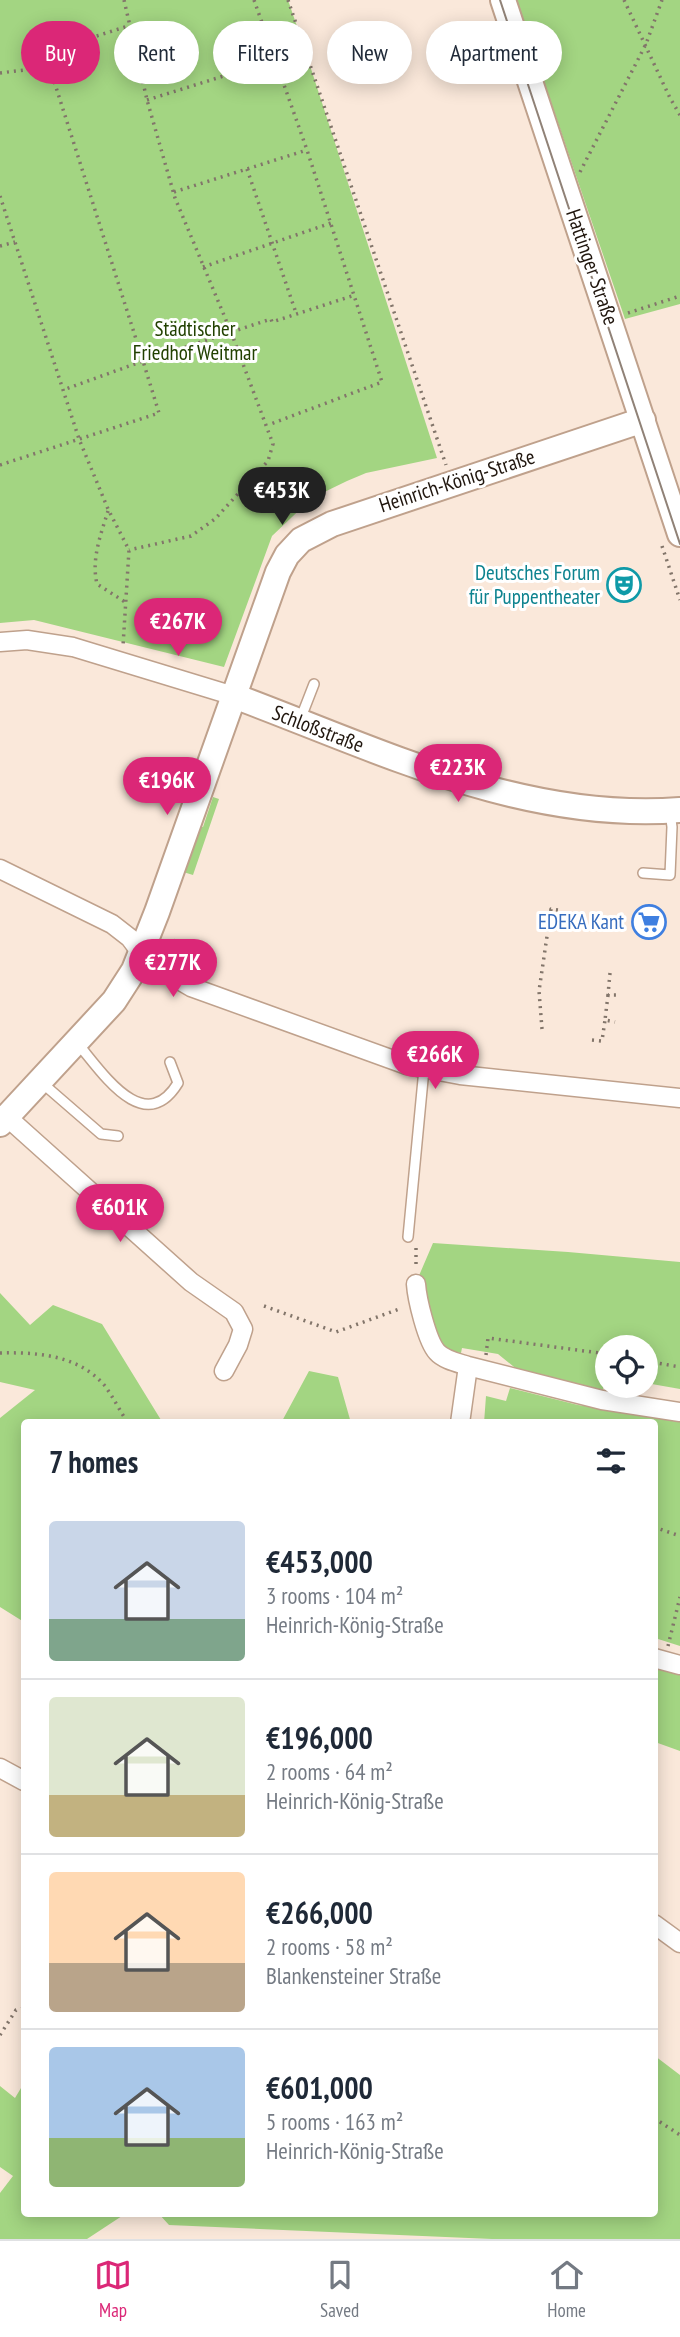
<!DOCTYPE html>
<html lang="en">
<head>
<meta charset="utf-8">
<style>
	body { margin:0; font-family:"PT Sans Narrow",sans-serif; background:#f6f6f7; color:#1f2937; height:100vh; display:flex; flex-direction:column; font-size:26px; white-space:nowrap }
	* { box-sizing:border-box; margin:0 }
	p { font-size:23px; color:#747a83 }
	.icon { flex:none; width:38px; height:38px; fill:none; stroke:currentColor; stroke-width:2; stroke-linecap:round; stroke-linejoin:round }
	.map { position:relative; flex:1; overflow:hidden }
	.side { position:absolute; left:21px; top:1419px; width:637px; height:798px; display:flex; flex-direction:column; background:#fff; border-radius:7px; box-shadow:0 4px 18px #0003 }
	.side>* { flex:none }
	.hud { position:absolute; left:21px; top:21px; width:639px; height:63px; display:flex; gap:14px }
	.tools { position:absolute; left:595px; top:1335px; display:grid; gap:14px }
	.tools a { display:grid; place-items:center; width:63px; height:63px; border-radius:50%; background:#fff; box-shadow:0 4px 18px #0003; font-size:35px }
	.price { position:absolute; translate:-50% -60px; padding:0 16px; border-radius:24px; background:#db2777; color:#fff; font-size:23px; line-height:46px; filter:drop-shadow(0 2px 4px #0008) }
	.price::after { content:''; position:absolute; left:50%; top:42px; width:21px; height:16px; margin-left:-10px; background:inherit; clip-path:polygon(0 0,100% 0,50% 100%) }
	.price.current { background:#222; color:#fff }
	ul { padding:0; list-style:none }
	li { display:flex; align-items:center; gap:21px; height:175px; padding:0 28px }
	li+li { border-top:2px solid #e0e1e3 }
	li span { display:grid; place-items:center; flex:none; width:196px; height:140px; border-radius:7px; color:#555 }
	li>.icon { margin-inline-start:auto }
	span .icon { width:84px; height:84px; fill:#fffc; stroke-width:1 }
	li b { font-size:30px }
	h2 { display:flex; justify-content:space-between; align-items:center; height:84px; padding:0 28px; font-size:30px }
	.chip { padding:0 24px; border-radius:32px; background:#fff; box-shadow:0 4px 18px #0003; font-size:24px; line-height:63px }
	.chip.current { background:#db2777; color:#fff }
	.tab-bar { display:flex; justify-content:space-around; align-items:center; height:98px; border-top:2px solid #e0e1e3; background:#fff; font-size:19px; color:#747a83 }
	.tab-bar a { display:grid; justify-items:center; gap:4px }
	.tab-bar .current { color:#db2777 }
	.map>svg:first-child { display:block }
</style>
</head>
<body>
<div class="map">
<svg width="680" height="2239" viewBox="0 0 680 2239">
	<rect width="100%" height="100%" fill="#fae8da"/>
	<path fill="#a3d582" d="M0 0H288L303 44 437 458 366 473 347 481 312 498 272 536 224 667 34 620 0 623Z
		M516 0H680V304L625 319Z
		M213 797 219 799 193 875 180 871 196 825 203 827Z
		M433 1243 568 1252 680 1262V1389L646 1383V1348H607V1376H605L603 1390 519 1371 498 1354 462 1348 461 1353 448 1351 438 1336 418 1278Z
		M0 1293 30 1325 53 1305 102 1324 161 1420 164 1423H24V1622L0 1607V1418L35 1390 0 1382Z
		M309 1371 338 1377 351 1423H281Z
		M510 1388 578 1405 680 1420V1646L655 1638 654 1423H484L486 1396 506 1401Z
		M655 1668 680 1675V1751L655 1742Z
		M655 2056 680 2075V2239H492L169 2225 159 2214H654Z
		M24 2083V2214H125L87 2239H0V2193L13 2176 0 2167V2086L15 2098Z"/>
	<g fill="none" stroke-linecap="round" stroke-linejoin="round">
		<g stroke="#bfa18c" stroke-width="12">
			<path id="service" d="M300 720 314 684
				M643 873 670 875 672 827 670 812
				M78 1044C102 1072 144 1138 178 1083L170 1062
				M41 1082 101 1134 118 1136
				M408 1237 424 1069"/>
		</g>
		<g stroke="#bfa18c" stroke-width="21">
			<path id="minor" d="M0 642 27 640 73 647 234 696
				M0 869 112 924 130 938 148 962 191 987 407 1065 460 1075 680 1098
				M7 1117 191 1282 234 1312 243 1329 238 1345 224 1371
				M416 1284C417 1299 427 1341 437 1352 444 1360 459 1363 468 1366
				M460 1423 468 1366 602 1400 680 1412
				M654 1658 680 1665
				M0 1768 24 1781
				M654 1924 680 1943"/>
		</g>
		<g stroke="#bfa18c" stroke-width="28">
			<path id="secondary" d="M503 0 680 534
				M234 696C379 750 522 822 680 810
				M0 1124 114 1001 134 970 157 912 278 572 287 555 301 540 332 524 643 420"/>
		</g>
		<path stroke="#82756a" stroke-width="3.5" stroke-dasharray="2 5" stroke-linecap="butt" d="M124 0 147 100 175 198 231 332 273 444 268 461 215 519 191 536 129 550
			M254 0 307 150 382 382 268 425
			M288 0 446 465
			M624 0 670 98 680 115
			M48 62 143 361 63 390
			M0 73 24 70 48 62 84 40 128 26
			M147 100 275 60
			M247 169 296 313
			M580 172 646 44 662 0
			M174 192 307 150
			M0 196 79 439 108 509 129 550 123 646
			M0 246 15 242
			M203 267 331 223
			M628 313 680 296
			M0 465 159 413 143 361 271 319 272 322 355 295
			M108 511C101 534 91 559 97 584L125 602
			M662 546 680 600
			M164 950 176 940
			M610 973 608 995H616
			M608 995 605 1020 615 1022
			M542 1029 539 991 551 909 558 910
			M592 1040 602 1041 605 1020
			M416 1248V1268
			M264 1306 336 1332 402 1308
			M0 1353C37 1352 79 1355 105 1386 113 1397 120 1411 128 1423
			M486 1355 488 1338 607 1354
			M646 1361 680 1367
			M654 1527 680 1536
			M668 1646 680 1597
			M0 2035 16 2010 24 2008
			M654 2118 680 2135"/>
		<use href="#service" stroke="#fff" stroke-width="9"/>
		<use href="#minor" stroke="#fff" stroke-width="18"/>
		<use href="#secondary" stroke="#fff" stroke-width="24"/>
		<path stroke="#908277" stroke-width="2" d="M500 0 680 544"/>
	</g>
	<defs>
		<g id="theatre-ring" transform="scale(1.75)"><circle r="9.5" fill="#fff" stroke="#0f9aa8" stroke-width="1.5"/><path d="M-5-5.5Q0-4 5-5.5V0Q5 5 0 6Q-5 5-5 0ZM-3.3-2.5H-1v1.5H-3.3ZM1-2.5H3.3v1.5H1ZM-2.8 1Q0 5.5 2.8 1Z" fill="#0f9aa8"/></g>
		<g id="supermarket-ring" transform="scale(1.75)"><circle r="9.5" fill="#fff" stroke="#3f7fe0" stroke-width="1.5"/><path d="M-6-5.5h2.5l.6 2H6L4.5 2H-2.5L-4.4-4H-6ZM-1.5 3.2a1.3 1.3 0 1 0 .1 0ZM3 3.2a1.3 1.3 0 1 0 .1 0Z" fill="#3f7fe0"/></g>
	</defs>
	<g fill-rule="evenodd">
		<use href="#theatre-ring" x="624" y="585"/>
		<use href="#supermarket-ring" x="649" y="922"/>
	</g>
	<g text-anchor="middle" stroke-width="6" stroke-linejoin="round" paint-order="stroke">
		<g font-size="21" fill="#20160e" stroke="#fff">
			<text transform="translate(592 267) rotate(71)" y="7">Hattinger Straße</text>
			<text transform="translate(457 481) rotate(-18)" y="7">Heinrich-König-Straße</text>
			<text transform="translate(318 729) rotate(21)" y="7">Schloßstraße</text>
		</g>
		<g font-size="21" fill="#214000" stroke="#fff">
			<text x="195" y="336">Städtischer<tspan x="195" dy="24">Friedhof Weitmar</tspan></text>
		</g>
		<g font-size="21" fill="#0d838f" stroke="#fff" text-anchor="end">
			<text x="600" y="580">Deutsches Forum<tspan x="600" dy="24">für Puppentheater</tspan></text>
		</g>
		<g font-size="21" fill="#366cbe" stroke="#fff" text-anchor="end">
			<text x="624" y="929">EDEKA Kant</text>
		</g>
	</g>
</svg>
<div class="tools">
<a><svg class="icon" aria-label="locate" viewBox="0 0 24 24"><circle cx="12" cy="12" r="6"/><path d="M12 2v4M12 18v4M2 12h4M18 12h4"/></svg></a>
</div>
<b class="price current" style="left:282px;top:527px">€453K</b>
<b class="price" style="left:178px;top:658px">€267K</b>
<b class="price" style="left:458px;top:804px">€223K</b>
<b class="price" style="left:167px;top:817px">€196K</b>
<b class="price" style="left:173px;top:999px">€277K</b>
<b class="price" style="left:435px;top:1091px">€266K</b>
<b class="price" style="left:120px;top:1244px">€601K</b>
<div class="hud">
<a class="chip current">Buy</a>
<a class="chip">Rent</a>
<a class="chip">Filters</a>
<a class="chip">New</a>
<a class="chip">Apartment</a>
</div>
<section class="side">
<h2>7 homes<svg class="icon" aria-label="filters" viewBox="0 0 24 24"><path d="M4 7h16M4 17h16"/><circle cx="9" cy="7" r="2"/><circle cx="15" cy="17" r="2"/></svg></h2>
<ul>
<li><span style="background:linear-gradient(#c9d6e8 70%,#7fa58c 0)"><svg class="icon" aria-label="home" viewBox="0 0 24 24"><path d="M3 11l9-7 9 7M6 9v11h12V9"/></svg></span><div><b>€453,000</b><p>3 rooms · 104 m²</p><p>Heinrich-König-Straße</p></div></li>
<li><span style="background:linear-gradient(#dfe7d0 70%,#c2b280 0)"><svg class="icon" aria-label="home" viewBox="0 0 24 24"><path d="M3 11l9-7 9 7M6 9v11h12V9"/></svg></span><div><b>€196,000</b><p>2 rooms · 64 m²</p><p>Heinrich-König-Straße</p></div></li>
<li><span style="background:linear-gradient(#ffd9b3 65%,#b9a48a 0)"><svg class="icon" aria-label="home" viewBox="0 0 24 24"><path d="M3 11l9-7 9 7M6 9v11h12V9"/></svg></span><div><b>€266,000</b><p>2 rooms · 58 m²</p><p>Blankensteiner Straße</p></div></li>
<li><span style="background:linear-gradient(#a9c7e8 65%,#8fb573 0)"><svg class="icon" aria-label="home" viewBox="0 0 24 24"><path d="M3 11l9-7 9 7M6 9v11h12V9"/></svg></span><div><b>€601,000</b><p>5 rooms · 163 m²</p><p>Heinrich-König-Straße</p></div></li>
</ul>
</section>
</div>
<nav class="tab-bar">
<a class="current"><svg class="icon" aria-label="map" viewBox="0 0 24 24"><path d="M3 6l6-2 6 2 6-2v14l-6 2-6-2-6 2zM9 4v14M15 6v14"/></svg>Map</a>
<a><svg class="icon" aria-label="saved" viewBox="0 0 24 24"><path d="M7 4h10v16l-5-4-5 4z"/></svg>Saved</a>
<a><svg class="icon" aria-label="home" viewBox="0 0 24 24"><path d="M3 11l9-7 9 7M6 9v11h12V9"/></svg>Home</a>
</nav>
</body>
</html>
